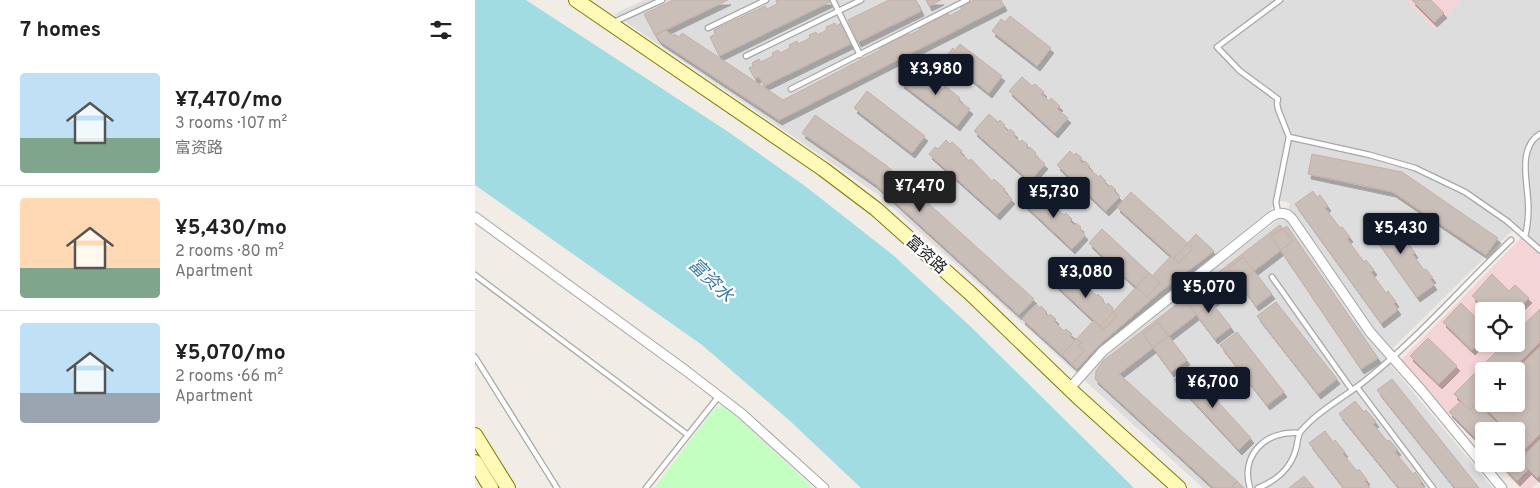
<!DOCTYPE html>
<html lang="en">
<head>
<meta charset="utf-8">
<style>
	body { margin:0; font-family:Overpass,"Noto Sans SC",sans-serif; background:#f6f6f6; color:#202124; height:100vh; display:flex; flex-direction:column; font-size:19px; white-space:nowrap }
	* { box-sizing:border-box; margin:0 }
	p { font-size:16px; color:#757577 }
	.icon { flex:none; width:28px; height:28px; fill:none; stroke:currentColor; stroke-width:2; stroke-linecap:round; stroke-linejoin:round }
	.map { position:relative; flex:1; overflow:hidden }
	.side { display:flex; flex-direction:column; background:#fff; width:475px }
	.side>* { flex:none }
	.tools { position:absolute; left:1000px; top:302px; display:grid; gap:10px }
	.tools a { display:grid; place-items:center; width:50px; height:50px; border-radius:5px; background:#fff; box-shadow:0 2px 8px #0003; font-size:25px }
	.price { position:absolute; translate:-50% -42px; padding:0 11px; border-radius:5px; background:#111827; color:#fff; font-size:16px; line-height:32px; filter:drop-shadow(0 1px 2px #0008) }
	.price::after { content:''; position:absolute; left:50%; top:30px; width:15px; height:11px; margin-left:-8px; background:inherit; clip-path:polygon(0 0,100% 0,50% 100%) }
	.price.current { background:#222; color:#fff }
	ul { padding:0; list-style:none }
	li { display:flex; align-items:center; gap:15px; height:125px; padding:0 20px }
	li+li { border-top:1px solid #e0e0e0 }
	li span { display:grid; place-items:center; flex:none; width:140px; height:100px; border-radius:5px; color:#555 }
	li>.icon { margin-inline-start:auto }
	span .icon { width:60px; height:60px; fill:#fffc; stroke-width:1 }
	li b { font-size:21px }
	h2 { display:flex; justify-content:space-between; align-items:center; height:60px; padding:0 20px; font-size:21px }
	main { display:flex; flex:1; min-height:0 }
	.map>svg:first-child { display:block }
</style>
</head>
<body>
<main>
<section class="side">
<h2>7 homes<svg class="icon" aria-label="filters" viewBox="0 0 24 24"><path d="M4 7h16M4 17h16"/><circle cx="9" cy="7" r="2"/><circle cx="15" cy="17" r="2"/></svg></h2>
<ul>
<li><span style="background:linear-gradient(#bfe0f5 65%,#7fa58c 0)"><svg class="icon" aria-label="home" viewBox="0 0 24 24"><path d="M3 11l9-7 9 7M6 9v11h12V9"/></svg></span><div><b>¥7,470/mo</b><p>3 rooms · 107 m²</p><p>富资路</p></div></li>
<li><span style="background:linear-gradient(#ffd9b3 70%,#7fa58c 0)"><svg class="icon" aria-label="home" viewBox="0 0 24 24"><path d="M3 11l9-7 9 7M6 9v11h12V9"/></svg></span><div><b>¥5,430/mo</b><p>2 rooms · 80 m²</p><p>Apartment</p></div></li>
<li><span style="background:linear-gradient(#bfe0f5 70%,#9aa5b1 0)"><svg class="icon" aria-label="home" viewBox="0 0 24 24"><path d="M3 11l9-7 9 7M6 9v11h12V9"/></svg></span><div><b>¥5,070/mo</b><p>2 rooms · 66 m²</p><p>Apartment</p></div></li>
</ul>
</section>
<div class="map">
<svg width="1065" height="488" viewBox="0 0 1065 488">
	<defs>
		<filter id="shadow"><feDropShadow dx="3" dy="5" stdDeviation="0" flood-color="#0004"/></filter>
	</defs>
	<rect width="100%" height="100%" fill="#f2ece6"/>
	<path fill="#dedddd" d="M169 0H931L958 28 986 0H1065V253L1048 236 1037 231 909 357 1018 488H728L607 378 636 347 812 213 815 203 806 201 625 347 601 373 544 320 402 194 139 14Z"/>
	<path fill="#f4d4d6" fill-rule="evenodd" d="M931 0H986L958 28Z
		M1048 236 1065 253V480L1057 488H1045L1022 464H1041V431H1009V450L967 407 926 360ZM1009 311H1041V344H1009ZM1009 371H1041V404H1009Z"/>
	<path fill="#c2ffc0" d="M250 406 338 488H179L241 407Z"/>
	<path fill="#a2dce3" d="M0 0H51L252 131 330 186 418 255 496 327 659 488H386L315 421 227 345 0 185Z"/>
	<path fill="#cabeb8" stroke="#c5b0a7" filter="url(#shadow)" d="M198 0H253L180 35 169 14Z
		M301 0H356L357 1 244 56 235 37 240 34 239 30 290 6 292 9 302 4Z
		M414 0H441L446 11 383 42 373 20Z
		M451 0H466L454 6Z
		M499 0H526L529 6 304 120 185 41 180 35 190 30 198 36 199 34 204 37 207 33 308 100 405 50 404 46 432 32 434 35 445 30 444 27 473 13 474 16 487 9 485 7Z
		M937 0H956L969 13 959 22Z
		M535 16 576 48 562 66 517 31 526 19 530 22Z
		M360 23 361 26 367 23 377 43 289 86 284 77 280 79 274 68 278 66 277 63 284 59 286 62 298 56 297 53 303 50 305 53 315 48 314 45 322 41 323 44 335 38 334 35 341 32 342 35 352 30 351 27Z
		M485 44 527 76 514 93 470 58 478 48 480 50Z
		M439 66 453 77 454 75 460 80 459 82 468 89 470 86 485 98 484 101 495 109 482 126 426 83Z
		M547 77 557 86 560 84 569 92 566 94 574 101 576 98 585 106 582 109 593 118 580 133 534 91Z
		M392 91 450 136 437 153 379 108Z
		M514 114 523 122 525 120 530 125 529 127 533 131 535 129 540 133 538 135 545 142 547 140 553 145 551 147 553 149 555 147 561 153 560 155 570 164 555 181 499 131Z
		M340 115 412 166 559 299 544 315 399 183 327 133Z
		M471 140 475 144 477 142 487 151 485 153 495 161 496 159 517 181 519 179 530 189 529 191 537 199 522 215 454 154 460 147 463 149Z
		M595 151 599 155 601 153 607 158 605 160 608 163 610 161 615 166 613 168 624 177 625 175 631 181 630 183 634 187 636 185 641 190 639 191 645 197 631 211 582 165Z
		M837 154 927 172 1023 238 1011 255 918 192 833 174Z
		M561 189 565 193 567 191 572 196 571 198 574 201 576 199 581 204 579 206 589 215 591 213 597 219 595 221 599 225 601 223 606 227 605 229 610 235 597 249 548 203Z
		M838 191 842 197 845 195 853 206 850 208 865 228 867 227 875 237 872 239 889 262 891 260 899 270 896 272 911 293 913 291 921 302 919 304 923 310 906 323 820 204Z
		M656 192 718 248 704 263 642 207Z
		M908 213 913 221 915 219 923 230 921 232 930 245 933 243 940 253 938 255 949 270 951 269 958 278 955 279 959 285 942 297 891 225Z
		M805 225 818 241 644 374 762 481 756 488H739L620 379 621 371 628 361Z
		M812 226 903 358 886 369 796 236Z
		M627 229 685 283 672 297 614 243Z
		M721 234 739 251 738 252 686 291 623 346 602 369 587 355 619 320 625 326 674 273 677 276 696 256 698 259Z
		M768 257 797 294 781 306 753 268Z
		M593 269 597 273 599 271 605 277 603 279 606 282 608 280 613 284 611 286 622 296 623 294 629 300 627 301 632 305 633 303 638 308 637 310 642 315 629 330 580 284Z
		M1017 274 1034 291 1040 285 1054 298 1040 311H1013L997 296Z
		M727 290 756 327 740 339 711 301Z
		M801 302 862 379 843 394 782 316Z
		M986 303 1009 326V338L997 350 968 322Z
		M561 304 565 308 566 306 572 312 570 314 574 316 575 314 581 319 579 321 589 331 591 329 597 334 595 336 599 340 601 338 606 343 604 345 610 350 597 364 547 319Z
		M1065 309V342L1035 371H1009V397L995 410 979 394 1029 344H1041V332Z
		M683 322 712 360 696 372 668 334Z
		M762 332 809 392 792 405 745 345Z
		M953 338 982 366 964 384 935 356Z
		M1065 347V434L1050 449 1041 440V431H1033L1006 404 1009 402V404H1041L1040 371Z
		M712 368 776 438 764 450 699 380Z
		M917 379 1004 488H980L902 390Z
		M880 401 889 412 891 410 901 422 898 424 912 441 914 440 923 450 920 452 938 474 940 472 947 482 945 483 949 488H924L864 414Z
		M986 401 995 410 1002 403 1030 431H1009V447L974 412Z
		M850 431 858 442 860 440 870 452 868 454 882 471 884 469 892 480 890 481 895 488H869L834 443Z
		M1065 440V475L1062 478 1044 460Z
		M1041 443 1052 453 1044 460 1053 470 1042 481 1026 464H1041Z
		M829 476 839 488H814Z
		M762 481 769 488H756Z"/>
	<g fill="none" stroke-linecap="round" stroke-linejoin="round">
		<g stroke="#a7a7a7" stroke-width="7">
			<path id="lane" d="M358 0 385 55
				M139 22 187 0
				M233 28 291 0
				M271 56 386 0
				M316 89 492 0
				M814 137 895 155 940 168 990 192 1032 221 1065 250
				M803 213 801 202 814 137 803 109 802 103 803 99 765 71 742 47 805 0
				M1050 237C1053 224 1054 213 1053 201 1052 180 1043 147 1065 134
				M0 275 213 435
				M797 277 877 390
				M0 357 82 488
				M882 387 958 488
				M171 488 244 396
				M775 488C765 455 791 430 824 433
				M783 488C801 481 816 468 821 449 823 443 822 436 826 431 844 410 870 397 891 380 943 338 988 286 1036 240"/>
		</g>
		<g stroke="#a7a7a7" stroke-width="11">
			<path id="street" d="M0 217 210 370 266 413 349 488
				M595 388 628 351 797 216C805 212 812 212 818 220L895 332 948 392 1027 488"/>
		</g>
		<g stroke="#7f7e00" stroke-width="16">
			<path id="secondary" d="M101 0 348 169 401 209 495 293 602 396 704 488
				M0 435 33 488
				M0 462 16 488"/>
		</g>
		<use href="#lane" stroke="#fff" stroke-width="4.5"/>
		<use href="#street" stroke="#fff" stroke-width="9"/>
		<use href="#secondary" stroke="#fffab7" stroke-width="14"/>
	</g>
	<g text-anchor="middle" stroke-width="4.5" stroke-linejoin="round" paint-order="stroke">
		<g font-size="16" fill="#202020" stroke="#fff">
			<text transform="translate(452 254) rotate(42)" y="6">富资路</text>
		</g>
		<g font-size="18" font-style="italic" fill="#3b7aa2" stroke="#fff">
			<text transform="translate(236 280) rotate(44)" y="6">富资水</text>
		</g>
	</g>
</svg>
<div class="tools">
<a><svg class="icon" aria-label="locate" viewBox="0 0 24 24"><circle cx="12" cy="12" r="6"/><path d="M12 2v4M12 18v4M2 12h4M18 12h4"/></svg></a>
<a>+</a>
<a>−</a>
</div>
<b class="price" style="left:461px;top:96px">¥3,980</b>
<b class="price current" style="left:445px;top:213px">¥7,470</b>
<b class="price" style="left:579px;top:219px">¥5,730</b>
<b class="price" style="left:926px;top:255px">¥5,430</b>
<b class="price" style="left:611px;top:299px">¥3,080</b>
<b class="price" style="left:734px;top:314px">¥5,070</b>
<b class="price" style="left:738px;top:409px">¥6,700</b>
</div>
</main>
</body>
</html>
